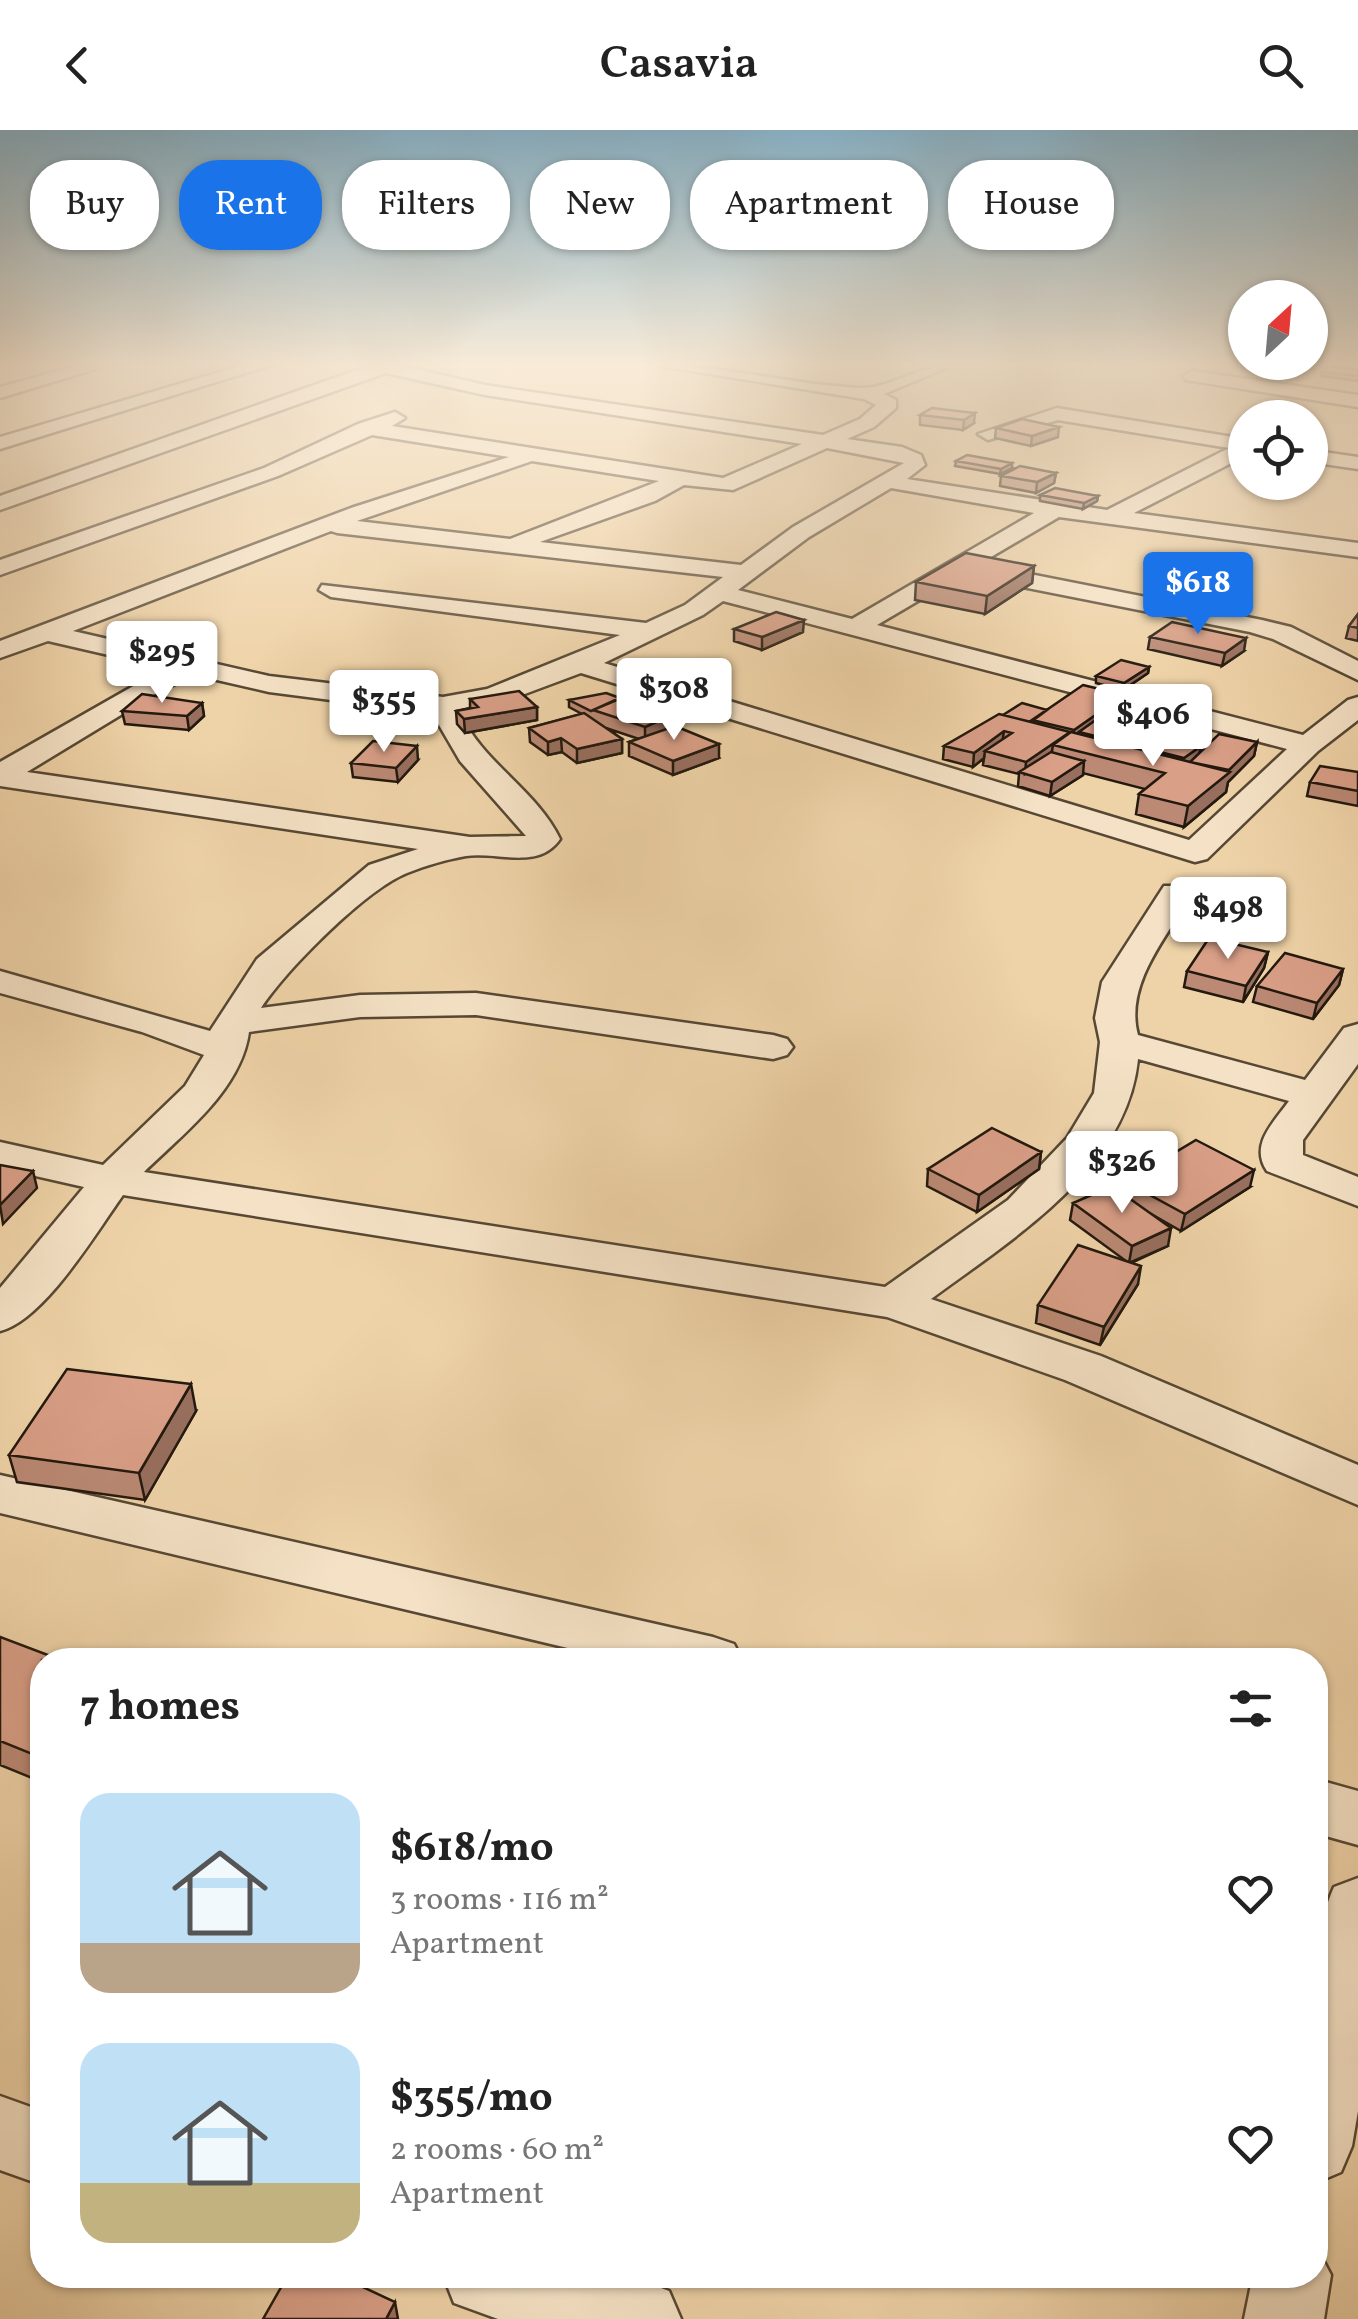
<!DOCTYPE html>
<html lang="en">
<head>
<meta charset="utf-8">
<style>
	body { margin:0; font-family:Vollkorn,serif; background:#f6f6f6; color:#222; height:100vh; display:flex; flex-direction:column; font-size:38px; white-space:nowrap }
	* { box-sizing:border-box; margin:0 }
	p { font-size:32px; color:#767676 }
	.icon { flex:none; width:55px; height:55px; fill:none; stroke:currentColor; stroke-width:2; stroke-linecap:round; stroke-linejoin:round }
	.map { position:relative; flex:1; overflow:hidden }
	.panel { position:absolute; left:30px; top:1518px; width:1298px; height:640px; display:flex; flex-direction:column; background:#fff; border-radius:40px; box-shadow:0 2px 8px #0004 }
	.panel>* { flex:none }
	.hud { position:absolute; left:30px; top:30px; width:1300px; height:90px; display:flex; gap:20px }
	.needle { width:65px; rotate:26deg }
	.fabs { position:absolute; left:1228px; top:150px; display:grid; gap:20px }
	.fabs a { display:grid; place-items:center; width:100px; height:100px; border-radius:50%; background:#fff; box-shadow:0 2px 8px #0004; font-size:50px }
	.price { position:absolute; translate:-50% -85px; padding:0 22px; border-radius:10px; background:#fff; color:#222; font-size:32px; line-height:65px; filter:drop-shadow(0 2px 5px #0008) }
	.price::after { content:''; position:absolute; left:50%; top:60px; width:30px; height:22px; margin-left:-15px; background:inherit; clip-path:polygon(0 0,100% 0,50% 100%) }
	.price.selected { background:#1a73e8; color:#fff }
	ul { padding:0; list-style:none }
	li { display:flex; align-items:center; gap:30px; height:250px; padding:0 50px }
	li span { display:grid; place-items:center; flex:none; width:280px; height:200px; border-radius:30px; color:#555 }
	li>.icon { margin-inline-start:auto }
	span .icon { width:120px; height:120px; fill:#fffc; stroke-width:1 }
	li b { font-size:42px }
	h2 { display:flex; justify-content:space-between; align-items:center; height:120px; padding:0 50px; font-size:42px }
	.pill { padding:0 35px; border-radius:40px; background:#fff; box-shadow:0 2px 8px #0004; font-size:35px; line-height:90px }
	.pill.selected { background:#1a73e8; color:#fff }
	header { display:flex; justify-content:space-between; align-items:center; height:130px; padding:0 50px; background:#fff; font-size:45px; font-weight:600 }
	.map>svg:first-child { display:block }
</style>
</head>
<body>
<header><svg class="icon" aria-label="back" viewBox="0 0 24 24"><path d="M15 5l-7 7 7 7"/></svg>Casavia<svg class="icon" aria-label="search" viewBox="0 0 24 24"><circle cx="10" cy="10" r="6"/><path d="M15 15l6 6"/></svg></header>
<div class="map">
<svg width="1358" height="2189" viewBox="0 0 1358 2189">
	<rect width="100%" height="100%" fill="#efd3a8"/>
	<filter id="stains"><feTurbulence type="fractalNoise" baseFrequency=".002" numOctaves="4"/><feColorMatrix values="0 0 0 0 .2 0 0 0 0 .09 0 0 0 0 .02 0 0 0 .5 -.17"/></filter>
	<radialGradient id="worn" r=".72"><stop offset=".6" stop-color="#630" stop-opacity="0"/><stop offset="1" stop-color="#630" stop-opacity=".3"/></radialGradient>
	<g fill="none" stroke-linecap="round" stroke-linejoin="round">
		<g stroke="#564834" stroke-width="5">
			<path id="minor" d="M76 236H105L0 268V257Z
				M240 236H268L0 319V307Z
				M368 236H402L485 255 823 305 860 289 876 275 864 269 661 236C729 236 794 255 862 258 887 259 918 236 951 236L884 264 896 270V278L874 297 847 309 902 317 921 325 925 335 907 349 1107 380 1229 318 1058 290 988 310 978 304 1057 278 1245 309V326L1134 383 1358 413V427L1059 387 979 434 1262 490 1291 497 1358 531V550L1273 509 1250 502 962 445 877 495 1303 605 1348 570 1358 567V590L1318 621 1207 729 1195 732 581 543 503 572 459 581C482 633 536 659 560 709 538 741 497 721 466 726 449 729 424 736 407 743 365 760 287 839 261 878L360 865 476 863 773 905 787 909 793 917 787 925 773 929 476 885 360 887 249 902C241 960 184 1003 144 1042L885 1157 1008 1070 1067 1008 1094 963 1100 912 1095 888 1102 852 1164 756H1188L1193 763C1168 805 1124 854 1138 905L1305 950 1344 898 1358 894V934L1303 1010V1025L1358 1047V1076L1267 1041C1249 1015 1274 992 1289 971L1138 929C1127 1040 1012 1109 931 1169L1101 1226 1358 1335V1375L1065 1250 887 1187 123 1065C96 1103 44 1190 0 1201V1158L84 1057 0 1038V1012L103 1035 185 956 204 925 142 902 0 863V841L210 901 257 829 369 735 418 719 0 656V632L165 538 48 511 0 528V511L351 378 509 327 372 305 278 346 0 445V430L264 338 358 294 395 282 405 288 392 296 723 348 802 314 485 265 386 243 0 380V366ZM827 318 904 333 793 397 741 435 540 412 655 371 684 355 733 360ZM532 331 659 351 510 409 357 391ZM891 358 1034 383 852 489 738 460 809 407ZM331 401 337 403 723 447 685 475 646 493 322 455 319 460 331 467 620 505 487 559 443 567 269 546 73 501ZM723 471 1287 619 1189 710 604 533 703 485ZM195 545 269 562 432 583 460 631 526 706 470 707 27 642 162 560Z
				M1192 241 1358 265V277L1186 250 1183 246Z
				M1310 320 1358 327V339L1310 332Z
				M0 1345 713 1507 734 1514 742 1530H618L0 1383Z
				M1315 1649 1358 1661V1715L1315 1703Z
				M1358 1748V1981L1352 2016 1341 2042 1315 2053C1315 1968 1300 1832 1334 1757Z
				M0 1966 42 1981V2055L0 2040Z
				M1315 2115 1331 2145 1324 2189H1244L1253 2145H1315Z
				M443 2145H627L669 2161 681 2189H498L454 2173Z"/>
		</g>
		<use href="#minor" fill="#f5e2c6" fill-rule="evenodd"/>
	</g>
	<path fill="#bb8974" stroke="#23190e" stroke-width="2.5" d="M1358 240V251L1321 246 1322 242Z
		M932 278 974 293 963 300 920 295V285Z
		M996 298 1058 307 1031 316 995 308Z
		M956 331 1012 338 1000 344 955 336Z
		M1056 343 1054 353 1036 363 1000 356 1001 346Z
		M1040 365 1098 366 1097 371 1083 379 1040 371Z
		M1034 436 1032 453 985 484 915 470 916 452Z
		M1358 484V511L1346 508 1349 496Z
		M734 499 803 502 762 520 734 511Z
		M1150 507 1244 521 1222 536 1148 519Z
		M1149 537 1148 543 1123 560 1096 553V546Z
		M1124 565 1123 570 1166 575 1164 588 1146 602 1201 616 1199 623 1257 612 1254 626 1228 652 1226 662 1184 697 1136 684 1139 664 1145 659 1083 643V645L1050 666 1018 656 1019 644 983 635 984 628 973 637 943 629 944 616 1003 585 1047 580Z
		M620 568 693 588 676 596 719 628 673 645 629 626V612L639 609 606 598 622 609V623L577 633 562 622 548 625 530 612 529 598 582 584 569 577V570Z
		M470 569 537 577V590L465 603 457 594 456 581 470 578Z
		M202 573 204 586 189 600 125 594 122 581Z
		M418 630 398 652 353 647 351 633Z
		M1358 642V676L1307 666 1310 652Z
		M1268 822 1264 838 1243 872 1184 857 1187 841Z
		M1343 839 1339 855 1313 889 1253 872 1257 856Z
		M1041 1022 1039 1039 977 1082 927 1056 928 1039Z
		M1126 1052 1250 1057 1181 1101 1153 1085 1168 1116 1131 1133 1138 1154 1100 1215 1036 1193 1038 1175 1126 1131 1070 1090 1073 1073 1124 1065Z
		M196 1281 145 1370 17 1352 9 1325Z
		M0 1507 42 1530V1652L0 1635Z"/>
	<path fill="#986f5e" stroke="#23190e" stroke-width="2.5" d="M975 283 974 293 963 300 964 290Z
		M1059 297 1058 307 1031 316 1032 306Z
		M1012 333V338L1000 344 1001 339Z
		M1056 343 1054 353 1036 363 1037 352Z
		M1098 366 1097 371 1083 379 1084 373Z
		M1034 436 1032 453 985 484 987 466Z
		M804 490 803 502 762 520V507Z
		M1246 508 1244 521 1222 536 1225 523Z
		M1149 537 1148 543 1123 560 1124 553Z
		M1124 565 1122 578 1079 602 1078 610 1072 614 1074 600Z
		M202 573 204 586 189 600 187 586Z
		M694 575 693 588 645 611V597Z
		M1166 575 1164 588 1134 611 1136 597Z
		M537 577V590L465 603 464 589Z
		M1004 601 1002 614 985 621 984 628 973 637 974 623Z
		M1070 602 1053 615 1051 627 1025 644 1026 632Z
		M561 608 562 622 548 625V612Z
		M622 609V623L577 633V619Z
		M1257 612 1254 626 1228 652 1226 662 1184 697 1188 676 1229 640Z
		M719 614V628L673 645V631Z
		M417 616 418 630 398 652 396 638Z
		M1201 616 1198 629 1181 642 1184 628Z
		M1084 631 1083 645 1050 666 1052 652Z
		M1268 822 1264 838 1243 872 1246 856Z
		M1343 839 1339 855 1313 889 1317 873Z
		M1041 1022 1039 1039 977 1082 979 1065Z
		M1254 1040 1250 1057 1181 1101 1185 1084Z
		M33 1041 37 1058 3 1094 0 1075Z
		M1171 1098 1168 1116 1129 1133 1132 1116Z
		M1141 1136 1138 1154 1100 1215 1104 1197Z
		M191 1254 196 1281 145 1370 139 1343Z
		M395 2172 398 2189H386Z"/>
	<path fill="#d99f87" stroke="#23190e" stroke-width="2.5" d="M1329 236 1358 240V246L1322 242Z
		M932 278 975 283 964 290 920 285Z
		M1022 289 1059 297 1032 306 996 298Z
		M967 325 1012 333 1001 339 956 331Z
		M1020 336 1056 343 1037 352 1001 346Z
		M1055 358 1098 366 1084 373 1040 365Z
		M966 423 1034 436 987 466 916 452Z
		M776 482 804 490 762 507 734 499Z
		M1358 484V498L1349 496Z
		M1172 492 1246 508 1225 523 1150 507Z
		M1121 530 1149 537 1124 553 1096 546Z
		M1083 555 1124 565 1074 600 1032 590Z
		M519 561 537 577 464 589 456 581 478 577 470 569Z
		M606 563 620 568 591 581 569 570Z
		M142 564 202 573 187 586 122 581Z
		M631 564 694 575 645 597 593 580Z
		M1129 566 1166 575 1136 597 1113 594 1201 616 1184 628 1079 602Z
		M1022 573 1047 580 1031 592 1003 585Z
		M584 583 622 609 577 619 561 608 548 612 529 598Z
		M999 584 1070 602 1026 632 985 621 1012 603 1004 601 974 623 944 616Z
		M675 596 719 614 673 631 629 612Z
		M1071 602 1230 642 1188 676 1139 664 1165 643 1053 615Z
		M1219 604 1257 612 1229 640 1190 632Z
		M373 611 417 616 396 638 351 633Z
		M1051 622 1084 631 1052 652 1019 642Z
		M1320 636 1358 642V661L1310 652Z
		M1209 808 1268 822 1246 856 1187 841Z
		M1285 823 1343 839 1317 873 1257 856Z
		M992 998 1041 1022 979 1065 928 1039Z
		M1196 1010 1254 1040 1185 1084 1126 1052Z
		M0 1035 33 1041 0 1075Z
		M1112 1056 1171 1098 1132 1116 1073 1073Z
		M1078 1115 1141 1136 1104 1197 1038 1175Z
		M67 1239 191 1254 139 1343 9 1325Z
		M0 1507 61 1530H42V1628L0 1611Z
		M288 2145H337L395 2172 386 2189H263Z"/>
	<linearGradient id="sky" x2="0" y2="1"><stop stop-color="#89b6ce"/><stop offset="0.43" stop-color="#f8ebd8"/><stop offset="1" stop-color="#f8ebd8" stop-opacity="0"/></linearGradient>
	<rect width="1358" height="543" fill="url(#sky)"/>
	<rect width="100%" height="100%" filter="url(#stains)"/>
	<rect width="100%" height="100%" fill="url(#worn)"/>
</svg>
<div class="fabs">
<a><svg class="needle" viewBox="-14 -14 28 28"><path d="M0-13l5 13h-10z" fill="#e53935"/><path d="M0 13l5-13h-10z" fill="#767676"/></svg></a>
<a><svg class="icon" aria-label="locate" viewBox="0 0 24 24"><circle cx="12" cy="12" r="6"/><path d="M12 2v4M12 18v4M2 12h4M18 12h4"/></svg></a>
</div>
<b class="price selected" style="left:1198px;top:507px">$618</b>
<b class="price" style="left:162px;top:576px">$295</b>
<b class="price" style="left:674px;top:613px">$308</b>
<b class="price" style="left:384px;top:625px">$355</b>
<b class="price" style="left:1153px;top:639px">$406</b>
<b class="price" style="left:1228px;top:832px">$498</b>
<b class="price" style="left:1122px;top:1086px">$326</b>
<div class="hud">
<a class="pill">Buy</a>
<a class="pill selected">Rent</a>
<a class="pill">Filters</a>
<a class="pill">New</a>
<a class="pill">Apartment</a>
<a class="pill">House</a>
</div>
<section class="panel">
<h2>7 homes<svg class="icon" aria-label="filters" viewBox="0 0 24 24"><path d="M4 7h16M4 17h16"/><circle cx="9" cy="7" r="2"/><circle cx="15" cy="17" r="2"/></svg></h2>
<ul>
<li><span style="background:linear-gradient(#bfe0f5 75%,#b9a48a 0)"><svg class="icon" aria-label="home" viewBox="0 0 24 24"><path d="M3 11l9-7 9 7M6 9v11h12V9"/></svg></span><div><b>$618/mo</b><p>3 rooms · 116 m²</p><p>Apartment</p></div><svg class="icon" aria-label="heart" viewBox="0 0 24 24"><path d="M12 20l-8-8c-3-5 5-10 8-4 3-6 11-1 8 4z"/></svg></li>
<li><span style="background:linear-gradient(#bfe0f5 70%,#c2b280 0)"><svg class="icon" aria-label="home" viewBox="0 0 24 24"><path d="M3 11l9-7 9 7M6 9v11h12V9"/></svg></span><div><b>$355/mo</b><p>2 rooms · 60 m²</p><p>Apartment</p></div><svg class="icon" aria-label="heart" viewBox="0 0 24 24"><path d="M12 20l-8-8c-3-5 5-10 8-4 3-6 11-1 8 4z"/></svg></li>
</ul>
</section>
</div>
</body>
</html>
